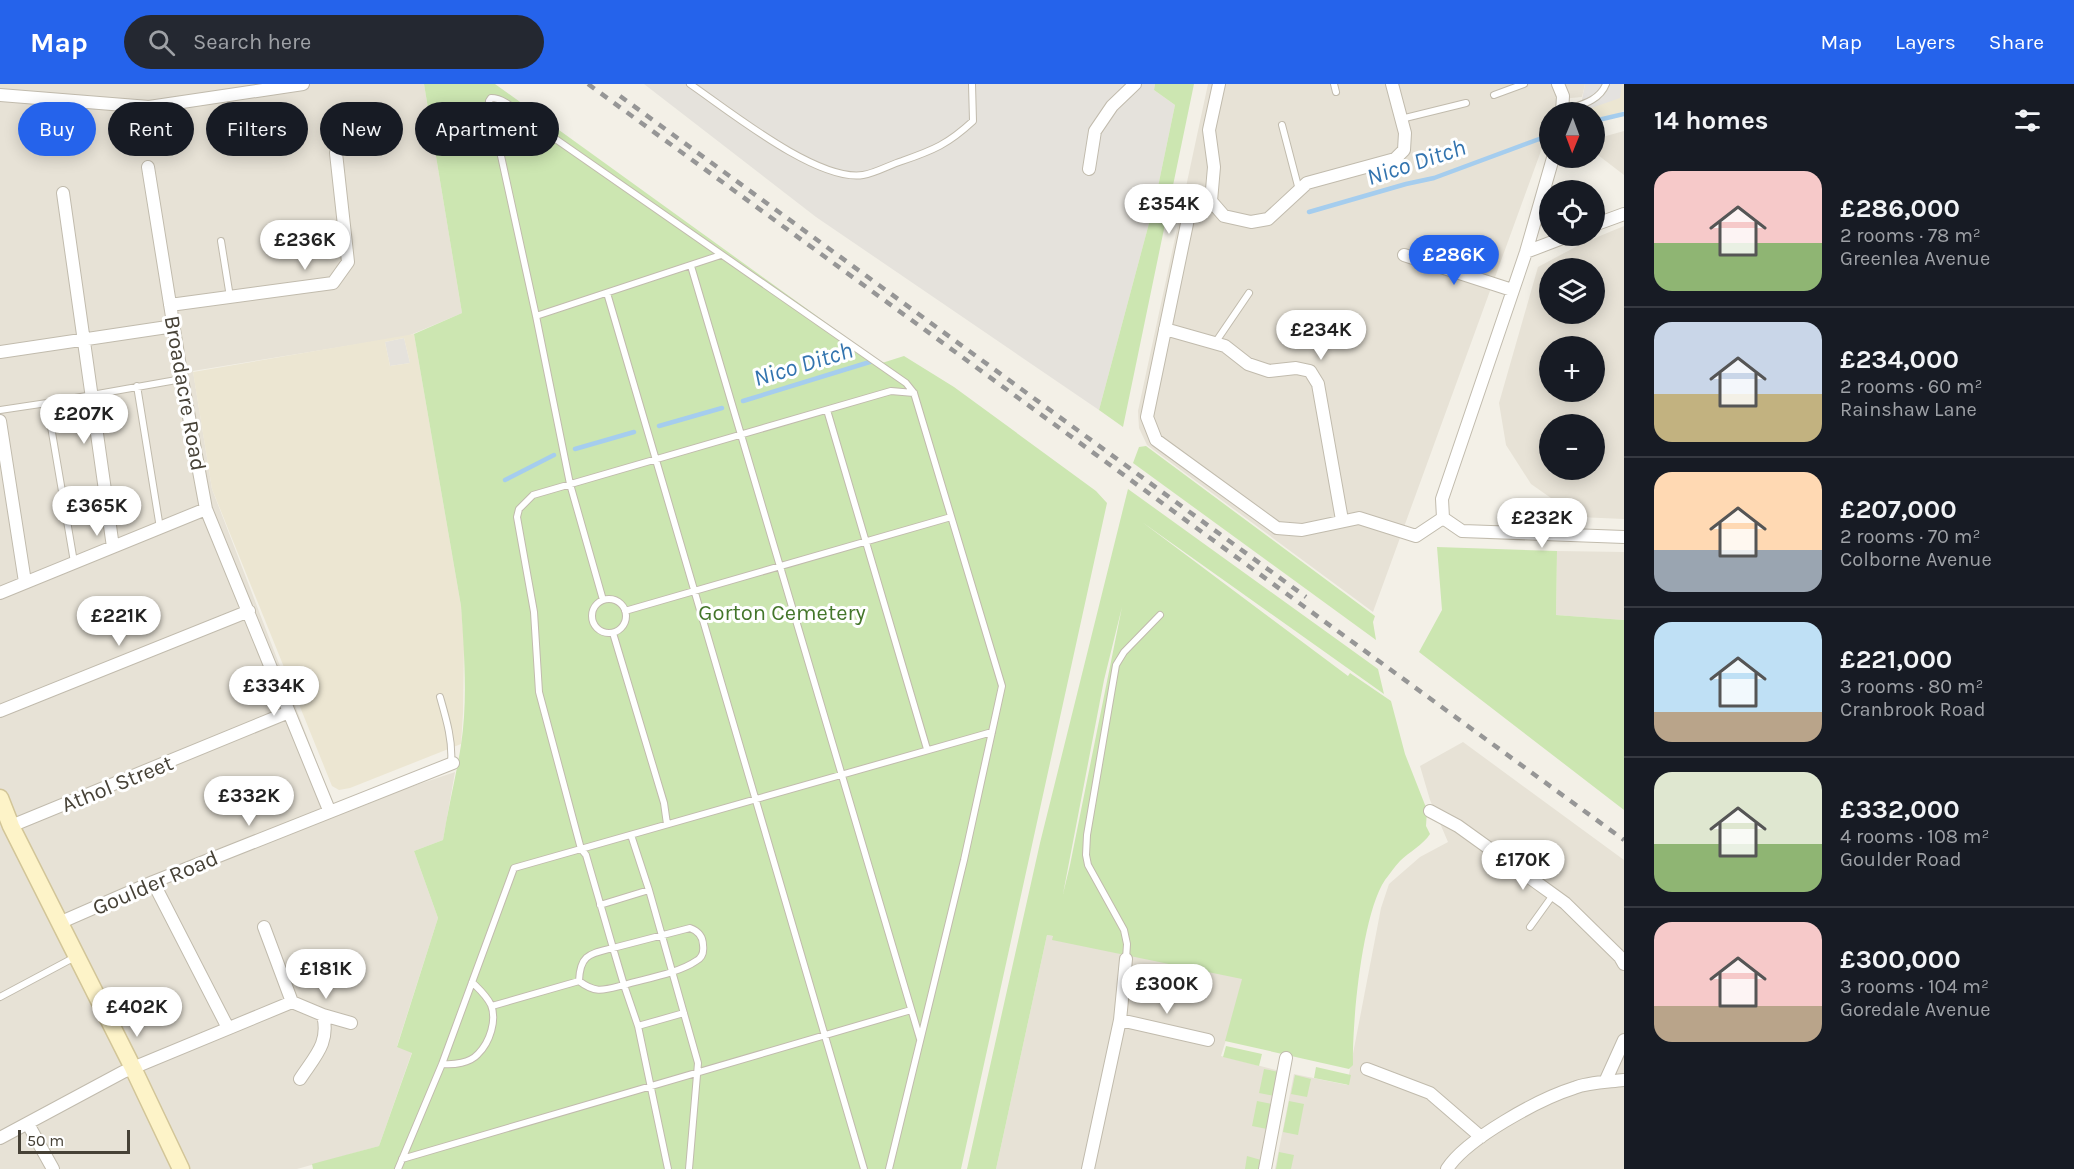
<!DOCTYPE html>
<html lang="en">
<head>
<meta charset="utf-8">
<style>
	body { margin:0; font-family:Karla,sans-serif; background:#242831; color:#f1f3f6; height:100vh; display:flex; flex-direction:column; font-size:22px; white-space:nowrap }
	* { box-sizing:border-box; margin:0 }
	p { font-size:20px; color:#9ea1a6 }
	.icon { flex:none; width:33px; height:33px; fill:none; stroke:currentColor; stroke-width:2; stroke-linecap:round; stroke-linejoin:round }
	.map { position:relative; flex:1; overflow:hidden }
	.sheet { display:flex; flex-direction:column; background:#171b24; width:450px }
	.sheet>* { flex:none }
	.guide { position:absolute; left:18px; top:18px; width:570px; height:54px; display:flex; gap:12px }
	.needle { width:39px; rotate:181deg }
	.buttons { position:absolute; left:1539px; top:18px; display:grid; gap:12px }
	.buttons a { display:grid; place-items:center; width:66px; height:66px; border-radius:50%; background:#171b24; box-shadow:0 3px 15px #0003; font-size:30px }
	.scale { position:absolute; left:18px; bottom:15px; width:112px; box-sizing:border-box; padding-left:6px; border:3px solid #464136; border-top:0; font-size:16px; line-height:21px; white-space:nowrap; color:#464136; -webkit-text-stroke:4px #fff; paint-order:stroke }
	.price { position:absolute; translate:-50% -51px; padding:0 14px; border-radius:21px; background:#fff; color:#222; font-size:20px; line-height:39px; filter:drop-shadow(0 2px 3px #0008) }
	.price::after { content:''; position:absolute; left:50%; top:36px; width:18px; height:14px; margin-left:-9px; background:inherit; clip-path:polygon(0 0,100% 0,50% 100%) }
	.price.current { background:#2563eb; color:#fff }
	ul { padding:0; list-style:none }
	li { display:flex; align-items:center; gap:18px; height:150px; padding:0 30px }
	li+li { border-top:2px solid #363941 }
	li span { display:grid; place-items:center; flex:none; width:168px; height:120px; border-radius:18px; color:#555 }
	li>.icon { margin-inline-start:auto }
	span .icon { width:72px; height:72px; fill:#fffc; stroke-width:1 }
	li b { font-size:26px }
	h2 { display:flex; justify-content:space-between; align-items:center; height:72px; padding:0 30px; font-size:26px }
	.chip { padding:0 21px; border-radius:27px; background:#171b24; box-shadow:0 3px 15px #0003; font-size:21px; line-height:54px }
	.chip.current { background:#2563eb; color:#fff }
	header { display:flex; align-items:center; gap:36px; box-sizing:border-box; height:84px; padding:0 30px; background:#2563eb; color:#fff }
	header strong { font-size:28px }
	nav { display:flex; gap:33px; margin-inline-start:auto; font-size:21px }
	.search { width:420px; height:54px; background:#242831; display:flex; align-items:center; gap:15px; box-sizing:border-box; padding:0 21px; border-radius:33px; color:#9ea1a6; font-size:22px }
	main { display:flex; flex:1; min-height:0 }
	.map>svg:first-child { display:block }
</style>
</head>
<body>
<header>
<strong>Map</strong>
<div class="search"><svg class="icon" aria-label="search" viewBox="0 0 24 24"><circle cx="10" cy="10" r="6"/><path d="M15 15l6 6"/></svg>Search here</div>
<nav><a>Map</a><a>Layers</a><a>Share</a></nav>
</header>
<main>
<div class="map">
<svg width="1624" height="1085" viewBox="0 0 1624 1085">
	<rect width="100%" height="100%" fill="#f3f0e7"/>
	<path fill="#e7e2d6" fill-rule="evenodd" d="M0 0H424L462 229 408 252 193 287 212 405 336 728 455 688 443 756 414 767 438 834 397 962 412 968 379 1062 297 1085H0Z
		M1208 0H1585L1582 13 1560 15 1555 28H1550L1549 45 1373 528 1147 361 1139 344 1138 327Z
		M1624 47V91L1594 68 1595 55Z
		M1624 142V435L1578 433 1531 400 1506 361 1499 319 1538 183 1583 159ZM1550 184H1594V230H1550ZM1594 262V308H1550V262ZM1594 340V386H1550V340Z
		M1557 467 1624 468V536L1556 531Z
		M1463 658 1624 776V1085H1275L1294 990 1347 1001 1381 824 1389 800 1420 773 1448 758 1430 716 1420 682Z
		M1047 851 1245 895 1221 972 1280 987 1258 1085H996Z"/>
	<path fill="#e5e2dc" d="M644 0H1155L1154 6 1175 21 1155 117 1099 326 816 133Z
		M404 254 410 279 390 282 385 258Z"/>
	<path fill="#ece6d2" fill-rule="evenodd" d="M1585 0H1624V27L1595 38 1594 28H1580Z
		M414 250 461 522 464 560 463 629 461 660 350 704 339 706 332 702 212 405 193 288ZM404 254 410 279 390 282 385 258Z"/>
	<path fill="#cce6b1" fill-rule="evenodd" d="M424 0H495L882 279 904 272 954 303 1096 407 1107 419 961 1085H313L312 1080 379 1062 412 969 397 963 438 834 414 767 443 756C448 724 456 693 461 661 468 617 464 566 461 522L414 250 462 229Z
		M1155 0H1194L1123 343 1099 326 1155 117 1175 21 1154 6Z
		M1146 362 1375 532 1373 538 1376 556 1133 379 1139 363Z
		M1128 405 1378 585 1384 610 1142 438 1348 592 1350 589 1391 617 1405 670 1427 726 1426 742 1430 750C1423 761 1409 768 1400 777 1394 783 1390 790 1385 796 1362 830 1352 938 1353 981L1349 985 1225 957 1242 895 1052 856 1053 852 1047 851 996 1085H967L1040 759ZM1122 523 1070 781 1063 810 1104 596Z
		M1437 463 1557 467 1556 531 1624 536V726L1419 568 1442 526Z
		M1226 962 1262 970 1259 982 1223 973Z
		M1316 983 1351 991 1349 1001 1314 994Z
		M1264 985 1279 988 1274 1012 1259 1009Z
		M1295 991 1311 995 1307 1013 1291 1010Z
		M1257 1017 1272 1020 1267 1045 1252 1042Z
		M1289 1017 1304 1020 1298 1051 1283 1048Z
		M1279 1068 1294 1071 1291 1085H1276Z
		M1247 1072 1261 1076 1259 1085H1245Z"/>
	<path fill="#e4e2df" d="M1585 0H1622L1620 14 1580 28Z"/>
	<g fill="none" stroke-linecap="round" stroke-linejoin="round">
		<path stroke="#a5cdee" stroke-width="4.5" d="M1594 37 1624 30
			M1309 128 1406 100 1434 94 1550 51
			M743 317 873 277
			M659 342 722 324
			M575 365 634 348
			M505 396 554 371"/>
		<g stroke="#c1bbad" stroke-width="8">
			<path id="lane" d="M690 0C728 26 817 98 863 91 876 89 889 81 902 77 934 66 948 60 973 37L972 0
				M1334 0 1336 8
				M1494 11 1524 0
				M1563 27C1579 21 1599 18 1606 0
				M1401 35 1466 19
				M1282 41 1299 106
				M498 54 524 33
				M221 157 230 213
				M691 182 920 955
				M607 209 864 1085
				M536 232 721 171
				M1215 259 1249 209
				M137 302 160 444
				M47 319 182 295
				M0 326 47 319 74 478
				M827 326 927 665
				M592 532a17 17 0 1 1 34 0a17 17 0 1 1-34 0Z
				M603 516 570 400 536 232 489 17 491 14C504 14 514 25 524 33L906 299 914 309 1002 602 964 776 889 1085
				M625 527 951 433
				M613 549 664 719 667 740
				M440 613C446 634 453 657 451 679
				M631 751 649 806 698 979 689 1085
				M600 821 649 806
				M1530 843 1553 811
				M690 844C698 847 703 852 703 861 704 868 702 874 696 877 679 889 644 895 624 901L613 864Z
				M1126 875 1127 860 1124 846 1088 781 1086 771 1087 751 1116 581 1124 568 1160 531
				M579 897C580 870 590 870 613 864L586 771 581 765 539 608 534 528 517 433 519 425 533 411 891 307 914 309
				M0 913 75 873
				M492 922 579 897C596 910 604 906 624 901L638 942 668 1085
				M638 942 684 929
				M442 980C454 981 470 979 478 970 490 958 497 936 491 921 487 912 479 905 472 898
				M402 1075 911 926
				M398 1085 442 980 514 784 992 648"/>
		</g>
		<g stroke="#c1bbad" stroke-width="14">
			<path id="street" d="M1558 0 1563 12 1562 28
				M0 11 149 23 303 0
				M1553 74 1526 168 1442 415 1443 434 1462 447 1624 453
				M148 83 182 295 206 425 329 726
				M1089 85 1095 47 1112 22 1135 0
				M63 109 113 463
				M1211 117 1197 120 1189 130 1147 333 1156 356 1277 444 1302 446 1359 434 1416 452 1443 434
				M1211 117 1224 132 1251 138 1268 135 1307 99 1395 75 1404 66 1405 49 1392 0
				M1211 117 1214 83 1209 46 1219 0
				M1594 141 1624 130
				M1526 168 1568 152
				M1404 171 1512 206
				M170 221 333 199 348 178 336 69
				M1165 245 1225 262 1248 280 1269 287 1296 284 1310 287 1318 300 1342 436
				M0 268 174 242
				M0 337 25 498
				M0 509 206 425
				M0 627 249 527
				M1430 727 1458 742 1565 819 1620 873 1624 880
				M11 742 289 628
				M153 798 228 944
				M59 839 153 798 453 679
				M264 843 292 918 323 931 351 939
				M1120 936 1208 956
				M1367 985 1430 1009 1481 1053
				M300 995C315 972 330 959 323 931
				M1605 998 1624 956
				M28 1040 53 1085
				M0 1054 123 988 292 918
				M1088 1085 1120 936 1126 875
				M1265 1085 1286 974
				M1447 1085C1466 1055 1539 1015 1574 1004 1589 998 1608 998 1624 996"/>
		</g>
		<g stroke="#d2c598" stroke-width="19">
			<path id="secondary" d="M0 714 11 742 133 984 181 1085"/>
		</g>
		<use href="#lane" stroke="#fff" stroke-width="6"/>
		<use href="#street" stroke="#fff" stroke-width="12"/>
		<use href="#secondary" stroke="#fdf3c8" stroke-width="16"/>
		<path stroke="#969696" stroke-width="4.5" stroke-dasharray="8 8" stroke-linecap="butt" d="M588 0 1624 756
			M620 12 1306 513"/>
	</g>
	<g text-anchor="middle" stroke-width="6" stroke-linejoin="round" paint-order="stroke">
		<g font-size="22" fill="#464136" stroke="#fff">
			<text transform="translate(186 309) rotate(80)" y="8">Broadacre Road</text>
			<text transform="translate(117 699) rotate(-22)" y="8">Athol Street</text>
			<text transform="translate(155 798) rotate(-23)" y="8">Goulder Road</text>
		</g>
		<g font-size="22" fill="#44762b" stroke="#fff">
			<text x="782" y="536">Gorton Cemetery</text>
		</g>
		<g font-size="24" font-style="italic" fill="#3374af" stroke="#fff">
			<text transform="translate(1416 78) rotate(-18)" y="8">Nico Ditch</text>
			<text transform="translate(803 280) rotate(-17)" y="8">Nico Ditch</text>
		</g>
	</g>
</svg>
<div class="buttons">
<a><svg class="needle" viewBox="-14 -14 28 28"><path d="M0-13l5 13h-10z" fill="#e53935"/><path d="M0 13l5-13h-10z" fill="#9ea1a6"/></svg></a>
<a><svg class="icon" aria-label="locate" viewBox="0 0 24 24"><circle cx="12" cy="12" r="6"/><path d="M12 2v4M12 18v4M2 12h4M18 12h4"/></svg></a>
<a><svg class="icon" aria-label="layers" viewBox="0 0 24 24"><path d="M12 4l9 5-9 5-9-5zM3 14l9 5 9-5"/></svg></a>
<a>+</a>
<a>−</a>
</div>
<div class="scale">50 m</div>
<b class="price" style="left:1169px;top:151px">£354K</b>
<b class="price" style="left:305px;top:187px">£236K</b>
<b class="price current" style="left:1454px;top:202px">£286K</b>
<b class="price" style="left:1321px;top:277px">£234K</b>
<b class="price" style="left:84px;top:361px">£207K</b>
<b class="price" style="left:97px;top:453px">£365K</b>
<b class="price" style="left:1542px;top:465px">£232K</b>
<b class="price" style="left:119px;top:563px">£221K</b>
<b class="price" style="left:274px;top:633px">£334K</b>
<b class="price" style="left:249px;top:743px">£332K</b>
<b class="price" style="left:1523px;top:807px">£170K</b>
<b class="price" style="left:326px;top:916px">£181K</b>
<b class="price" style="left:1167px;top:931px">£300K</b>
<b class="price" style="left:137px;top:954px">£402K</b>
<div class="guide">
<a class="chip current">Buy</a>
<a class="chip">Rent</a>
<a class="chip">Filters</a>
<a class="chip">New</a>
<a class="chip">Apartment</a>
</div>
</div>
<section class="sheet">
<h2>14 homes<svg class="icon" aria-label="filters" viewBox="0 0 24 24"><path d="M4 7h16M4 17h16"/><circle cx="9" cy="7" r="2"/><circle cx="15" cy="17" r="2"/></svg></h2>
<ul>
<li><span style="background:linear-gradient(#f6c9c9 60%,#8fb573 0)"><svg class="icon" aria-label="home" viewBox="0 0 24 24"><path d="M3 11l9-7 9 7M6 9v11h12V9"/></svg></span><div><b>£286,000</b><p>2 rooms · 78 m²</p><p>Greenlea Avenue</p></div></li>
<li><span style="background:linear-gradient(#c9d6e8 60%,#c2b280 0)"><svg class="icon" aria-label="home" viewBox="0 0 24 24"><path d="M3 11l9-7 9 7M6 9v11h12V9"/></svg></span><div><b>£234,000</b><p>2 rooms · 60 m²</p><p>Rainshaw Lane</p></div></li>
<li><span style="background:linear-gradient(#ffd9b3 65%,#9aa5b1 0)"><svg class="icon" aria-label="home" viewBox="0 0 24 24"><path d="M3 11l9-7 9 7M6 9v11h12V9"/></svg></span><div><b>£207,000</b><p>2 rooms · 70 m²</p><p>Colborne Avenue</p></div></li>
<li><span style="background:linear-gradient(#bfe0f5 75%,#b9a48a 0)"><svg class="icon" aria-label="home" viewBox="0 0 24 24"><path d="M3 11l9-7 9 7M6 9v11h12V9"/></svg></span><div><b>£221,000</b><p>3 rooms · 80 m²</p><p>Cranbrook Road</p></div></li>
<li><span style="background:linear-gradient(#dfe7d0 60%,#8fb573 0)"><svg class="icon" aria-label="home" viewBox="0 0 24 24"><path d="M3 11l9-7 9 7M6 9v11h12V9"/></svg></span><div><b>£332,000</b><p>4 rooms · 108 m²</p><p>Goulder Road</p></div></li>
<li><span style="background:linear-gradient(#f6c9c9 70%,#b9a48a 0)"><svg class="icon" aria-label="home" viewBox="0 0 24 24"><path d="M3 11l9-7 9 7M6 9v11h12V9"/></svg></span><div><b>£300,000</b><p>3 rooms · 104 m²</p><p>Goredale Avenue</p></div></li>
</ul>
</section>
</main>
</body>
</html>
